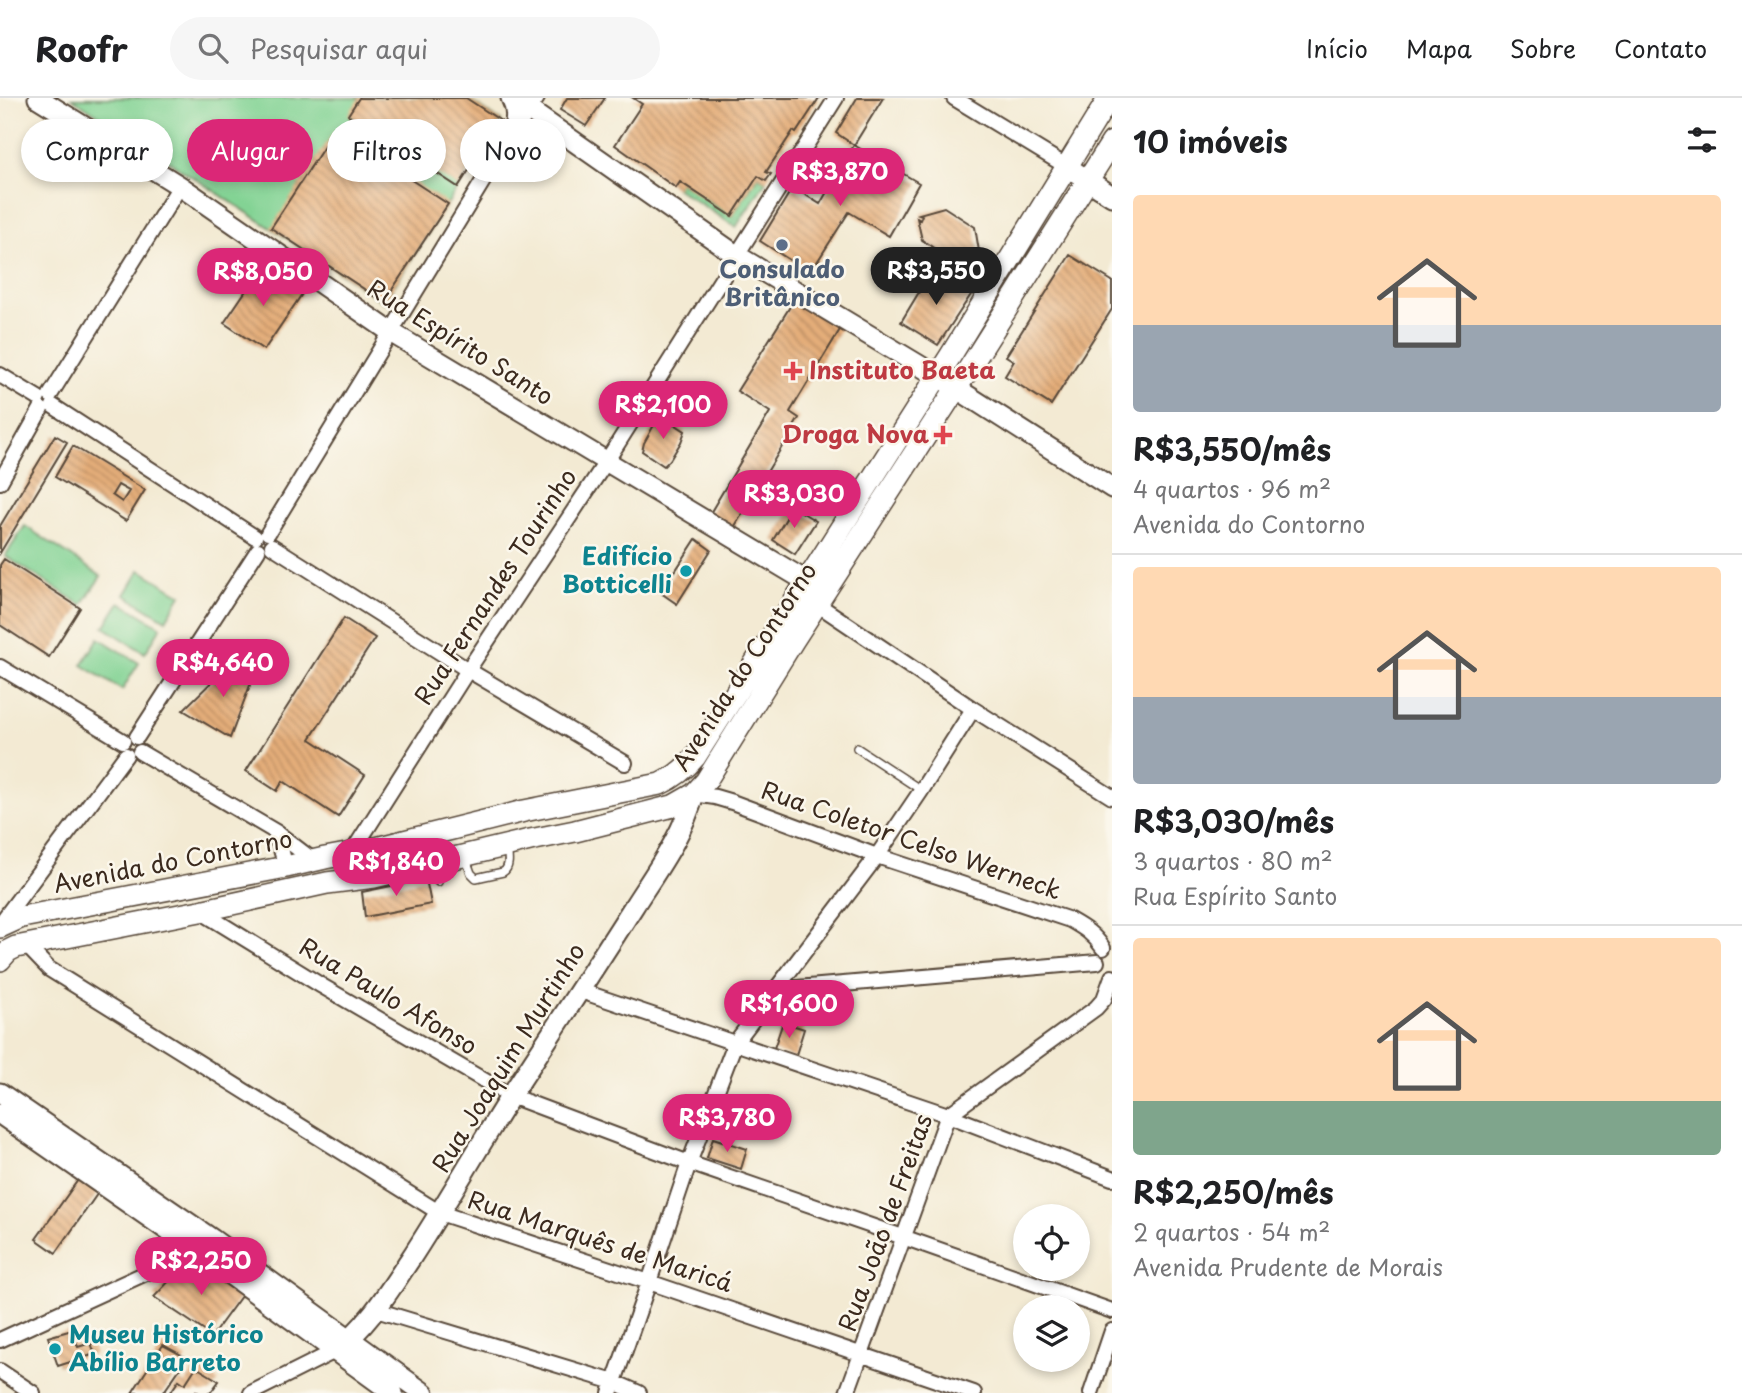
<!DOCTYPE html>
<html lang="pt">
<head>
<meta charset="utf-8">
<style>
	body { margin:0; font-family:"Playpen Sans",sans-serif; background:#f6f6f6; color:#202124; height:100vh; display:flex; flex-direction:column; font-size:26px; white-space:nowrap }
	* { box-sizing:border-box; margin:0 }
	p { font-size:23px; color:#757577 }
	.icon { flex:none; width:38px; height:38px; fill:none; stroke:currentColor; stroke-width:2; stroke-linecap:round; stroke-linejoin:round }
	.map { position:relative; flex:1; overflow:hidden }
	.sheet { display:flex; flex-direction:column; background:#fff; width:630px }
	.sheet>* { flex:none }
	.banner { position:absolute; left:21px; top:21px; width:665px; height:63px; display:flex; gap:14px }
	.tools { position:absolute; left:1013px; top:1106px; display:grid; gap:14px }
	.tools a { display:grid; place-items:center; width:77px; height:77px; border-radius:50%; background:#fff; box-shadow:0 4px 10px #0003; font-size:35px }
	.price { position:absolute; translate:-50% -60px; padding:0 16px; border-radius:24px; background:#db2777; color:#fff; font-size:23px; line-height:46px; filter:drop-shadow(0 2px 4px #0008) }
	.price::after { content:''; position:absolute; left:50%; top:42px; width:21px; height:16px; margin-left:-10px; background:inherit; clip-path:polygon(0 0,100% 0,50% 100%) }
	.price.on { background:#222; color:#fff }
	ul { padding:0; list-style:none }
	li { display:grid; align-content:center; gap:14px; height:371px; padding:0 21px }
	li+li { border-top:2px solid #e0e0e0 }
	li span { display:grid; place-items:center; height:217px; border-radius:7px; color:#555 }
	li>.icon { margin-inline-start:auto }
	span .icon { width:126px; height:126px; fill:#fffc; stroke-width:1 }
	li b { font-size:30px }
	h2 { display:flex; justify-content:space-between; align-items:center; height:84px; padding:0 21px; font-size:30px }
	.chip { padding:0 24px; border-radius:32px; background:#fff; box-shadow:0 4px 10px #0003; font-size:24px; line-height:63px }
	.chip.on { background:#db2777; color:#fff }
	header { display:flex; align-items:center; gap:42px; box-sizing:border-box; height:98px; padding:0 35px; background:#fff; border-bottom:2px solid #e0e0e0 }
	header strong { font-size:33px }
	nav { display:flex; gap:38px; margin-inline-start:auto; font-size:24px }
	.search { width:490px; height:63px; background:#f6f6f6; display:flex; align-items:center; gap:18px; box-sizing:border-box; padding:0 24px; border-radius:38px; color:#757577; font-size:26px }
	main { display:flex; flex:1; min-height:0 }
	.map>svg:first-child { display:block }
</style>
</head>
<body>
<header>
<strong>Roofr</strong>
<div class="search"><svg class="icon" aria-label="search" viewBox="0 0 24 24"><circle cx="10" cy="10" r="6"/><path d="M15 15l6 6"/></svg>Pesquisar aqui</div>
<nav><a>Início</a><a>Mapa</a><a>Sobre</a><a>Contato</a></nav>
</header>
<main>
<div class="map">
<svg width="1112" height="1295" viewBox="0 0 1112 1295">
	<defs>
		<pattern id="park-dots" width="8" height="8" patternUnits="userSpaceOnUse" patternTransform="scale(1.75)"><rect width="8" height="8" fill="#83d394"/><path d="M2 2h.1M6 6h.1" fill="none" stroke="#72b57f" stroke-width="1.8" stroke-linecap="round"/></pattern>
		<pattern id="garden-furrows" width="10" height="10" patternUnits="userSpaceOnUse" patternTransform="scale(1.75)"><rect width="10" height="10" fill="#83d394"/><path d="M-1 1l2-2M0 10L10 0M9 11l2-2" fill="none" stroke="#72b57f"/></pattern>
		<pattern id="building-back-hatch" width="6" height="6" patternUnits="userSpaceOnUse" patternTransform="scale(1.75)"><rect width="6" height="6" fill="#e4ad79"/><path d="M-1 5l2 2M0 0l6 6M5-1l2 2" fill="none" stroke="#ba8d63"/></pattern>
	</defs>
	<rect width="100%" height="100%" fill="#fbf7ec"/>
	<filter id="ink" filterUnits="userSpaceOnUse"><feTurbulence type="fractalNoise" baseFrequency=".0143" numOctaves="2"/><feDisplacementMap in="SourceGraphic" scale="14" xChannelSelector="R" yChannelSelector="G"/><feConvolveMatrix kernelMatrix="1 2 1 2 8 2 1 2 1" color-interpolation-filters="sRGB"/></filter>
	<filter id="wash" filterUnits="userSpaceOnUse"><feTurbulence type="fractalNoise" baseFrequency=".00686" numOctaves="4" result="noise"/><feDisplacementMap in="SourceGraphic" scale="28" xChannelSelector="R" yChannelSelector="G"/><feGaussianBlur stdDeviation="1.57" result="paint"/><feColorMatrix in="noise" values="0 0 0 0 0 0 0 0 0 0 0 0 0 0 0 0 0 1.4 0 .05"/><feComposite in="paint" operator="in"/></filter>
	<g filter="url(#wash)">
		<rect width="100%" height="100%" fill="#f3ead3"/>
		<path fill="url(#park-dots)" stroke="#5f7e59" stroke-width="2" d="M816 888 802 928 762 918 745 947 736 944 776 893Z"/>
		<path fill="url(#garden-furrows)" stroke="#5f7e59" stroke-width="2" d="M758 78 766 83 736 129 676 90 680 84 732 118Z"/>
		<path fill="#83d394" stroke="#5f7e59" stroke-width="2" d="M72 0H466L501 23 384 204Z
			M25 428 101 478 82 507 5 458Z
			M140 472 181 497 166 522 125 497Z
			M120 504 161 529 145 555 104 529Z
			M99 540 139 565 122 592 82 567Z"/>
		<g id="blocks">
			<path fill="url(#building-back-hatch)" fill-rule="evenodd" d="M359 0H466L501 23 458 89 348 17Z
				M567 0H605L586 28 560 12Z
				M633 0H819L796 35 793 33 766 74 771 76 766 83 758 78 732 118 680 84 676 90 615 47 642 6Z
				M857 0H883L854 47 836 35Z
				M335 32 448 106 384 204 271 130Z
				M854 47 919 85 889 138 849 114 810 175 760 143 793 89 820 106Z
				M944 109 975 129 979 153 976 158 977 159 953 163 922 142 917 120 920 122 922 117 919 116Z
				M1070 157 1112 183V211L1051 307 1005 278 1014 263 1006 258Z
				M262 169 302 196 264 252 224 225Z
				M933 171 972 195 938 247 901 224Z
				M798 196 844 225 790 314 799 320 732 433 709 417 770 314 737 293Z
				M662 318 685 333 681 344 670 362 664 368 642 353 644 345 654 327Z
				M55 337 67 344 0 455V428Z
				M73 348 145 392 126 423 55 379ZM118 387 129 393 122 404 112 397Z
				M793 409 816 423 795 456 773 442Z
				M696 441 711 452 677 506 661 495Z
				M4 461 80 510 49 559 0 527V467Z
				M344 520 375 540 310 641 365 677 338 719 283 683 277 693 246 673Z
				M234 562 255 574 230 640 183 612Z
				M426 781 431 806 365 819 362 794Z
				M783 924 804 931 795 960 773 953Z
				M713 1040 747 1051 741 1071 707 1060Z
				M83 1075 102 1089 56 1155 36 1141Z
				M200 1164 244 1194 212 1238 154 1199 172 1180Z
				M72 1232 78 1249 91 1245 95 1256 58 1268 48 1239Z
				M163 1247 187 1260 163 1295H132Z
				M196 1269 219 1283 210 1295H199L196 1293 195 1295H170L179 1282 185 1286Z"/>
		</g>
	</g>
	<g filter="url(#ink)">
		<use href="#blocks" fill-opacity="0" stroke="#574739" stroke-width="2"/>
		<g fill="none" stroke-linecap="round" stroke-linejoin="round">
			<g stroke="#574739" stroke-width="10">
				<path id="lane" d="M857 650 921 692
					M466 761 471 775 476 780 503 774C511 769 508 757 507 750
					M433 769 438 784"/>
			</g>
			<g stroke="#574739" stroke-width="18">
				<path id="street" d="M954 0 1066 68
					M0 277 38 300
					M50 297 180 88
					M53 308 255 439
					M0 384 41 311
					M268 435 505 47 537 0
					M272 448 468 572 625 665
					M817 506 973 611 1112 699
					M0 569 123 643
					M137 639 258 452
					M140 654 276 734 314 763
					M694 696 715 699 732 704 877 758 1070 822C1084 830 1094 836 1103 850
					M276 734 286 769
					M351 756 468 572 606 364 836 0
					M200 813 322 888 511 998 689 1065 903 1139 1112 1213
					M0 826 126 657
					M26 847 49 871 440 1115 649 1184 974 1295
					M774 892 1097 864
					M581 893 948 1017 1112 1080
					M376 1212 614 1284 639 1295
					M0 1242 196 1152
					M0 1273 33 1295
					M251 1295 335 1253
					M610 1295 649 1184 689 1065 735 945 877 758 921 693 973 611
					M847 1295 948 1017 1096 910 1104 901 1112 879
					M1091 1295 1112 1233"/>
			</g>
			<g stroke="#574739" stroke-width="23">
				<path id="secondary" d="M38 0 180 88 392 235 806 483 812 496
					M511 0C518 13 516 23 512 37
					M512 0 736 157 937 278 1112 390
					M1066 68 1112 98
					M0 995 212 1141 424 1295
					M0 1016 196 1152 393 1295
					M335 1253C367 1229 387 1196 409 1163 445 1108 477 1051 512 996 553 933 594 871 634 808 657 772 683 737 694 696"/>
			</g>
			<g stroke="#574739" stroke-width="24">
				<path id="primary" d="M0 829 22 819 286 769 325 760 368 752 524 713 660 686C675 679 685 671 695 659L951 257 1109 0
					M0 862 8 853 16 849 200 813 327 785 374 779 530 742 575 733 673 708 694 696 706 683 793 543 970 269 1112 44"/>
			</g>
			<use href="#lane" stroke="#fff" stroke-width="7"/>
			<use href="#street" stroke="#fff" stroke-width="14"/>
			<use href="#secondary" stroke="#fff" stroke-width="19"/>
			<use href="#primary" stroke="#fff" stroke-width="21"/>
		</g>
	</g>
	<circle fill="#5c6f8a" stroke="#fbf7ec" stroke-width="2.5" cx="782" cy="147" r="7"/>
	<g fill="#e0444e" stroke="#fbf7ec" stroke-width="2.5">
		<path d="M789.5 262.5h7v7h7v7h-7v7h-7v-7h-7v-7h7z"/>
		<path d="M939.5 326.5h7v7h7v7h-7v7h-7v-7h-7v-7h7z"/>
	</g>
	<g fill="#0f9aa8" stroke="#fbf7ec" stroke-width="2.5">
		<circle cx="686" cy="473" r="7"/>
		<circle cx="55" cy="1251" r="7"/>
	</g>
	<g text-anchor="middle" stroke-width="5" stroke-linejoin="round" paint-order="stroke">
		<g font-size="24" font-weight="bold" fill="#4e5e75" stroke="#fbf7ec">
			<text x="782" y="180">Consulado<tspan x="782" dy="28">Britânico</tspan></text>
		</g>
		<g font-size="24" fill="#3b2a1e" stroke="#fbf7ec">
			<text transform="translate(460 245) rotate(32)" y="8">Rua Espírito Santo</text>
			<text transform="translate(496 489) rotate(-57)" y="8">Rua Fernandes Tourinho</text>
			<text transform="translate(745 569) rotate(-57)" y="8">Avenida do Contorno</text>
			<text transform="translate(911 743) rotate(19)" y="8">Rua Coletor Celso Werneck</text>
			<text transform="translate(173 764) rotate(-11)" y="8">Avenida do Contorno</text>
			<text transform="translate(388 899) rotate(31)" y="8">Rua Paulo Afonso</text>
			<text transform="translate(509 960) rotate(-58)" y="8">Rua Joaquim Murtinho</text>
			<text transform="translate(886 1125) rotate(-70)" y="8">Rua João de Freitas</text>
			<text transform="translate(600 1144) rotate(18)" y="8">Rua Marquês de Maricá</text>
		</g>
		<g font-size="24" font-weight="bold" fill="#be3a42" stroke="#fbf7ec" text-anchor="start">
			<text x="809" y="281">Instituto Baeta</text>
			<text x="929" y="345" text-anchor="end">Droga Nova</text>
		</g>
		<g font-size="24" font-weight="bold" fill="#0d838f" stroke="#fbf7ec" text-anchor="end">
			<text x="672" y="467">Edifício<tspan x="672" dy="28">Botticelli</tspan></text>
			<text x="69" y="1245" text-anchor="start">Museu Histórico<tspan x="69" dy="28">Abílio Barreto</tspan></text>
		</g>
	</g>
</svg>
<div class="tools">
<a><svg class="icon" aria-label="locate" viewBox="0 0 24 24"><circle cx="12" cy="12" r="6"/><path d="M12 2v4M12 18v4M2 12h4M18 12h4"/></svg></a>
<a><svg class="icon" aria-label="layers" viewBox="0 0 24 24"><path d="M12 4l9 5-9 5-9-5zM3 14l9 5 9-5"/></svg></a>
</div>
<b class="price" style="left:840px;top:110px">R$3,870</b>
<b class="price on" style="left:936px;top:209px">R$3,550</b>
<b class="price" style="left:263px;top:210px">R$8,050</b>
<b class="price" style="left:663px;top:343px">R$2,100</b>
<b class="price" style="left:794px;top:432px">R$3,030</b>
<b class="price" style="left:223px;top:601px">R$4,640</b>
<b class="price" style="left:396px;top:800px">R$1,840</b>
<b class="price" style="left:789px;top:942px">R$1,600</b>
<b class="price" style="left:727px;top:1056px">R$3,780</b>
<b class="price" style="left:201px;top:1199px">R$2,250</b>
<div class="banner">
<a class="chip">Comprar</a>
<a class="chip on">Alugar</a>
<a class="chip">Filtros</a>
<a class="chip">Novo</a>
</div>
</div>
<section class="sheet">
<h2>10 imóveis<svg class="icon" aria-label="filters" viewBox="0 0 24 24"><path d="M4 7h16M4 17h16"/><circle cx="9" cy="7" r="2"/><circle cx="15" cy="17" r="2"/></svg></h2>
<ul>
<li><span style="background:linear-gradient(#ffd9b3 60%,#9aa5b1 0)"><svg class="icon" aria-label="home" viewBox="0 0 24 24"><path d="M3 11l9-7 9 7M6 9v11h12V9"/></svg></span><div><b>R$3,550/mês</b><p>4 quartos · 96 m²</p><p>Avenida do Contorno</p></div></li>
<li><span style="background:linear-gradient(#ffd9b3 60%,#9aa5b1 0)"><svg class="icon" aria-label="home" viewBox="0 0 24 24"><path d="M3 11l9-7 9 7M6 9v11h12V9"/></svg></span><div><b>R$3,030/mês</b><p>3 quartos · 80 m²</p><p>Rua Espírito Santo</p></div></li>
<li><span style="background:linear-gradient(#ffd9b3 75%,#7fa58c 0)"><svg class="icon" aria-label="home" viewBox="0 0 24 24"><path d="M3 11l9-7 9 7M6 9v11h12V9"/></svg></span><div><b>R$2,250/mês</b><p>2 quartos · 54 m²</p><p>Avenida Prudente de Morais</p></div></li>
</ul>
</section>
</main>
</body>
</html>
